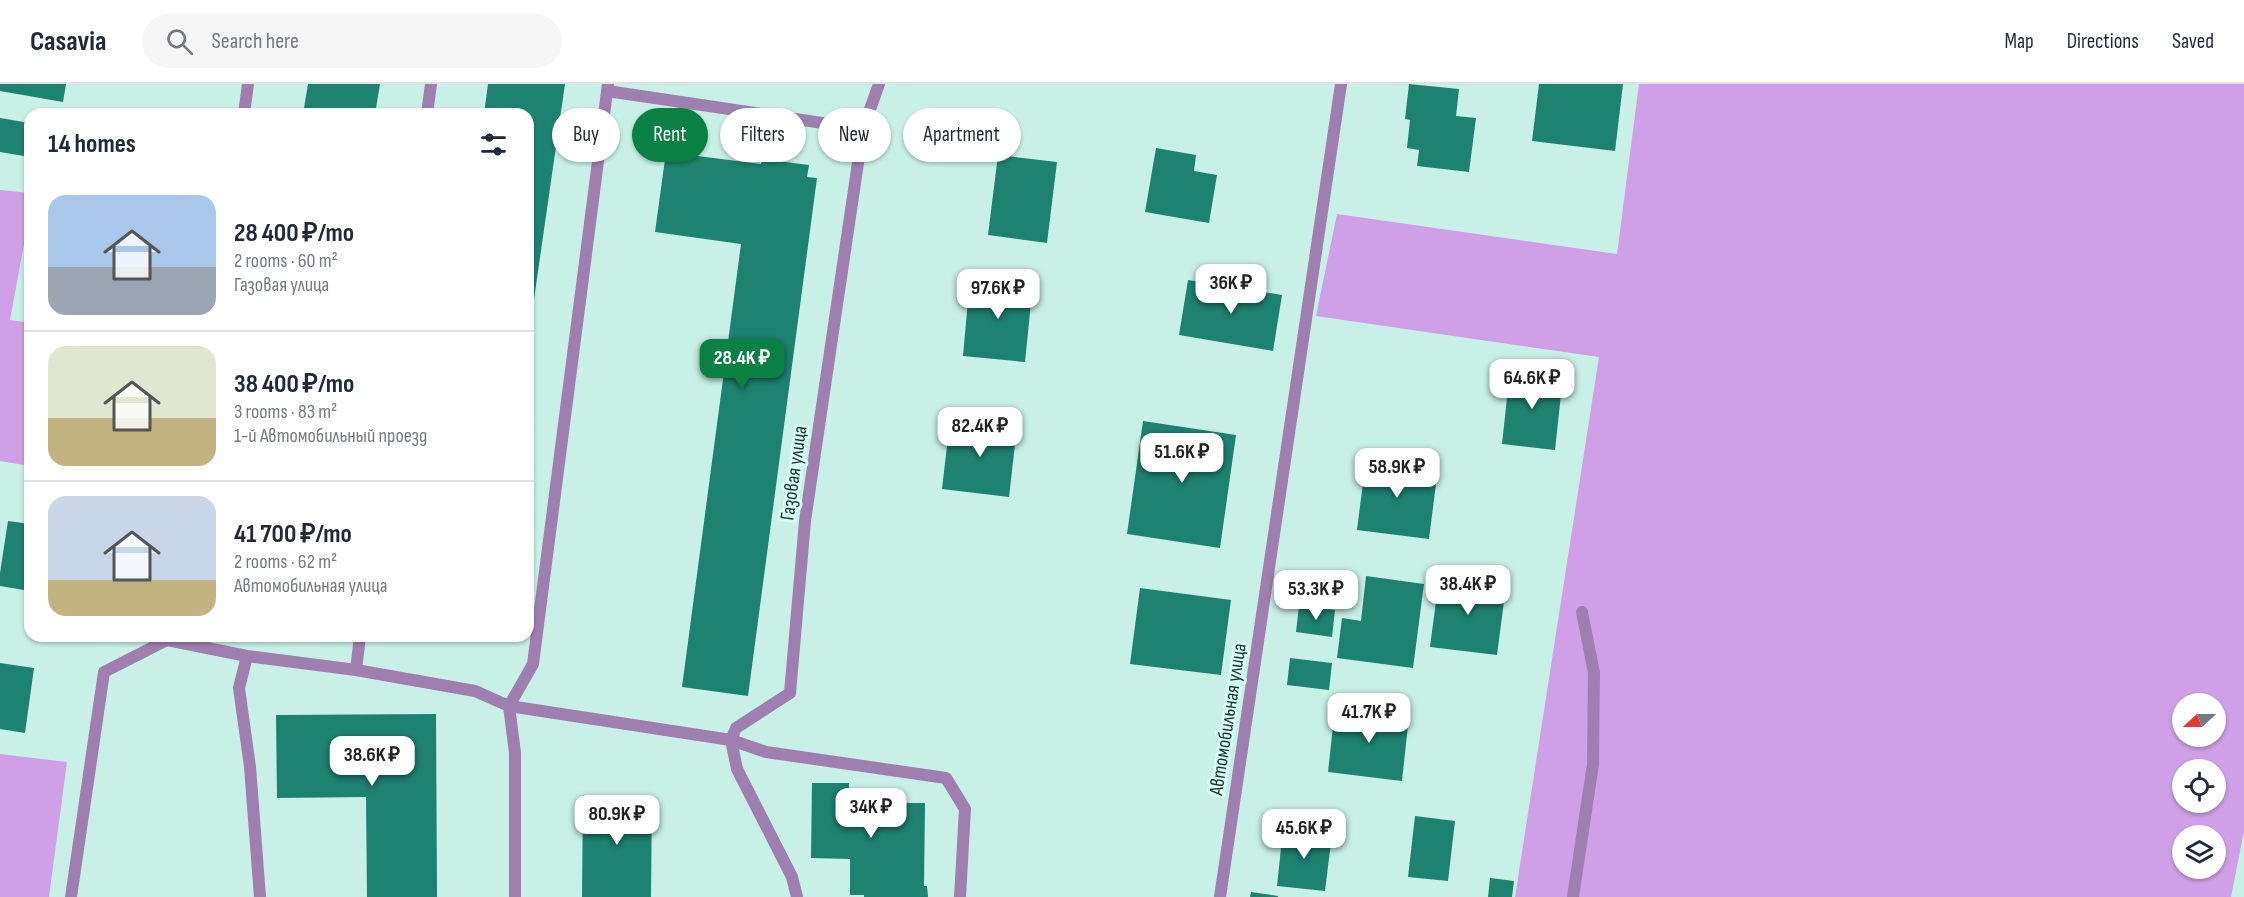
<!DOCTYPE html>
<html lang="en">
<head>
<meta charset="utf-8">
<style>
	body { margin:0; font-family:"Sofia Sans Condensed",sans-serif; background:#f6f6f7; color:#1f2937; height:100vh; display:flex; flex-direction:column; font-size:22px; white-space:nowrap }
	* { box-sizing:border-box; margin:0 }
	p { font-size:20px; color:#747a83 }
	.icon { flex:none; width:33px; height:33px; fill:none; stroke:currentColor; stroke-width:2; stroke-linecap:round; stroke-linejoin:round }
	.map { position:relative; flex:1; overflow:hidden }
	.sheet { position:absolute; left:24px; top:24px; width:510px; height:534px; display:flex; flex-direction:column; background:#fff; border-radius:18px; box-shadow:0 2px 4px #0004 }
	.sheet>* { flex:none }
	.top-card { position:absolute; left:552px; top:24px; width:570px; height:54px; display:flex; gap:12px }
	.needle { width:39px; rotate:249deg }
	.controls { position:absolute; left:2172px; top:609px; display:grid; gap:12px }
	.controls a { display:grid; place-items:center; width:54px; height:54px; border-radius:50%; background:#fff; box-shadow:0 2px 4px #0004; font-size:30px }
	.price { position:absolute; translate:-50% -51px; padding:0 14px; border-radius:12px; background:#fff; color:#222; font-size:20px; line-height:39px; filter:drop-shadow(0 2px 3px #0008) }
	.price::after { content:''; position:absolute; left:50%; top:36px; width:18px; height:14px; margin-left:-9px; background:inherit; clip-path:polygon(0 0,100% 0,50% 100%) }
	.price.active { background:#0b8043; color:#fff }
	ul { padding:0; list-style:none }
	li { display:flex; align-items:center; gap:18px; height:150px; padding:0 24px }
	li+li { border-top:2px solid #e0e1e3 }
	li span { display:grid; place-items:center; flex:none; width:168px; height:120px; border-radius:18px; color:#555 }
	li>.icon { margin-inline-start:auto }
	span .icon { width:72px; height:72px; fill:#fffc; stroke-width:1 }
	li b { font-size:26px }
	h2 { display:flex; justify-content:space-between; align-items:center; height:72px; padding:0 24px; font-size:26px }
	.chip { padding:0 21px; border-radius:27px; background:#fff; box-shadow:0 2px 4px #0004; font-size:21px; line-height:54px }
	.chip.active { background:#0b8043; color:#fff }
	header { display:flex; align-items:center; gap:36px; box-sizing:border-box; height:84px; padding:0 30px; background:#fff; border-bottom:2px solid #e0e1e3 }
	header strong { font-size:28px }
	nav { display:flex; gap:33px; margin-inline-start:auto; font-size:21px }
	.search { width:420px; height:54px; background:#f6f6f7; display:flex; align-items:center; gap:15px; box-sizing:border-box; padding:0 21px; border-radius:33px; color:#747a83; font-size:22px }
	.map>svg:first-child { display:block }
</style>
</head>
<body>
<header>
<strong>Casavia</strong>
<div class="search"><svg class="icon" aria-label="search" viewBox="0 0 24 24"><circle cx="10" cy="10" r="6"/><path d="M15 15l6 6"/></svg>Search here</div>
<nav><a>Map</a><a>Directions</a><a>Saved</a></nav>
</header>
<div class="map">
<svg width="2244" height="813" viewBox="0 0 2244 813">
	<rect width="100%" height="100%" fill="#c8f0e6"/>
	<path fill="#cfa0e7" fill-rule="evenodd" d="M1639 0H2244V747L2231 813H1515L1599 273 1316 232 1337 130 1617 170ZM2182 620H2216V652H2182ZM2182 686H2216V718H2182ZM2182 752H2216V784H2182Z
		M0 106 30 109V128L10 236 30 239V382L0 377Z
		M0 670 67 678 49 813H0Z"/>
	<path fill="#1e8271" d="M0 0H66L63 18 0 7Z
		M308 0H380L375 30H303Z
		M488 0H565L529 250 528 30H484Z
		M1409 0 1459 5 1456 32 1476 34 1469 88 1417 82 1419 66 1407 64 1410 36 1405 35Z
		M1539 0H1623L1615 67 1532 57Z
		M0 34 30 39V73L0 68Z
		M1156 64 1196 71 1194 87 1217 91 1209 139 1145 128Z
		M666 68 761 80 762 75 809 81 807 93 817 94 748 612 682 603 741 160 655 148Z
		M998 71 1057 78 1047 159 988 151Z
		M970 194 1033 199 1025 278 963 272Z
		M1188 196 1282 211 1273 267 1179 251Z
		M1510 286 1563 292 1555 366 1502 360Z
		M950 336 1017 343 1009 413 942 405Z
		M1143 337 1236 351 1220 464 1127 450Z
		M1366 375 1438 384 1429 455 1357 446Z
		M8 437 30 440V507L0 502V489Z
		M1366 492 1424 500 1413 584 1337 574 1342 534 1361 537Z
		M1439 494 1506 502 1497 571 1430 563Z
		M1140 504 1231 516 1221 591 1130 580Z
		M1299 522 1335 526 1332 553 1296 548Z
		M1290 574 1332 579 1329 606 1287 601Z
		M0 579 34 584 25 649 0 645Z
		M1335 624 1409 632 1402 697 1328 688Z
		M436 630 437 813H367L366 713 277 714 276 631Z
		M812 699H849V704H890V719H925L924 802H927L928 813H864V811H850V775L811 774Z
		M583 711 652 712 651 813H582Z
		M1415 732 1455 737 1448 797 1408 793Z
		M1283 745 1332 750 1325 807 1277 802Z
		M1490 794 1514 797 1512 813H1488Z
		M1251 808 1278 812V813H1250Z"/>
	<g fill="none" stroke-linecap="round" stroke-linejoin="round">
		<path stroke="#9f7faf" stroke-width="12" d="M607 7 863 45
			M244 30 248 0
			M427 30 431 0
			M247 572 239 604 250 683 260 813
			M356 586 360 552
			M731 656 766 668 946 694 965 725 960 813
			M731 656 737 685 792 793 797 813
			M71 813 104 588 167 556 247 572 356 586 475 607 509 622 731 656 736 644 790 609
			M515 813V669L509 622 533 580 608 0"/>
		<path stroke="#9f7faf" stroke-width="12" d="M790 609 805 437 863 45 879 0
			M1220 813 1341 0
			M1573 813 1593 680 1594 589 1582 528"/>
	</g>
	<g text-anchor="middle" stroke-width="6" stroke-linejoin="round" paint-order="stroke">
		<g font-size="20" fill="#1f2f2b" stroke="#d5fef4">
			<text transform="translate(793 389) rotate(-82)" y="7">Газовая улица</text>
			<text transform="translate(1227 635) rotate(-81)" y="7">Автомобильная улица</text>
		</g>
	</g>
</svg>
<div class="controls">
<a><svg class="needle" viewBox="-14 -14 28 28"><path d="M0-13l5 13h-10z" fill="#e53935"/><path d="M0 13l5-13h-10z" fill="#747a83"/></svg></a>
<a><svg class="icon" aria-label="locate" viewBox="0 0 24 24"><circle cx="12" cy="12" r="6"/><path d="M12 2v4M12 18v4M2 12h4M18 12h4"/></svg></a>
<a><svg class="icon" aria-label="layers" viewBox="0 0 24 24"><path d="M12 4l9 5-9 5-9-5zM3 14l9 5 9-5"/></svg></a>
</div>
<b class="price" style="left:1231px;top:231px">36K ₽</b>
<b class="price" style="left:998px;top:236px">97.6K ₽</b>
<b class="price active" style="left:742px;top:306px">28.4K ₽</b>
<b class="price" style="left:1532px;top:326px">64.6K ₽</b>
<b class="price" style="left:980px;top:374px">82.4K ₽</b>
<b class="price" style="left:1182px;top:400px">51.6K ₽</b>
<b class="price" style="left:1397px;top:415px">58.9K ₽</b>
<b class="price" style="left:1468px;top:532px">38.4K ₽</b>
<b class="price" style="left:1316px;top:537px">53.3K ₽</b>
<b class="price" style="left:1369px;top:660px">41.7K ₽</b>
<b class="price" style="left:372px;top:703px">38.6K ₽</b>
<b class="price" style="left:871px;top:755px">34K ₽</b>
<b class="price" style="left:617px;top:762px">80.9K ₽</b>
<b class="price" style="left:1304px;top:776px">45.6K ₽</b>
<div class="top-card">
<a class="chip">Buy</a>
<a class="chip active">Rent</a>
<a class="chip">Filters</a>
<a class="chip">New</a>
<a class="chip">Apartment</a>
</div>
<section class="sheet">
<h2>14 homes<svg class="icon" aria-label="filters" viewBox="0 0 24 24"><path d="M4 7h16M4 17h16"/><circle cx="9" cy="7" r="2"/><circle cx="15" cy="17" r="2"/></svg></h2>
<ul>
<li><span style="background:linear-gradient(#a9c7e8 60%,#9aa5b1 0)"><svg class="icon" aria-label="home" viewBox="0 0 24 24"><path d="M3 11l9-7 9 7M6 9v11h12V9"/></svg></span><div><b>28 400 ₽/mo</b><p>2 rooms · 60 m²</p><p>Газовая улица</p></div></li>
<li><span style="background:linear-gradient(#dfe7d0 60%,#c2b280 0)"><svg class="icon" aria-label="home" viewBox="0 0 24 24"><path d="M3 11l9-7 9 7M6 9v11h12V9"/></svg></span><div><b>38 400 ₽/mo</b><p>3 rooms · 83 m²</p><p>1-й Автомобильный проезд</p></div></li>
<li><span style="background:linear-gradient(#c9d6e8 70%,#c2b280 0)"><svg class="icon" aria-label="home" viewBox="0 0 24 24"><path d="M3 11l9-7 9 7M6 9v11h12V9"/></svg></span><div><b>41 700 ₽/mo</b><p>2 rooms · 62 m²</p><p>Автомобильная улица</p></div></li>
</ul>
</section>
</div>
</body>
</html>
